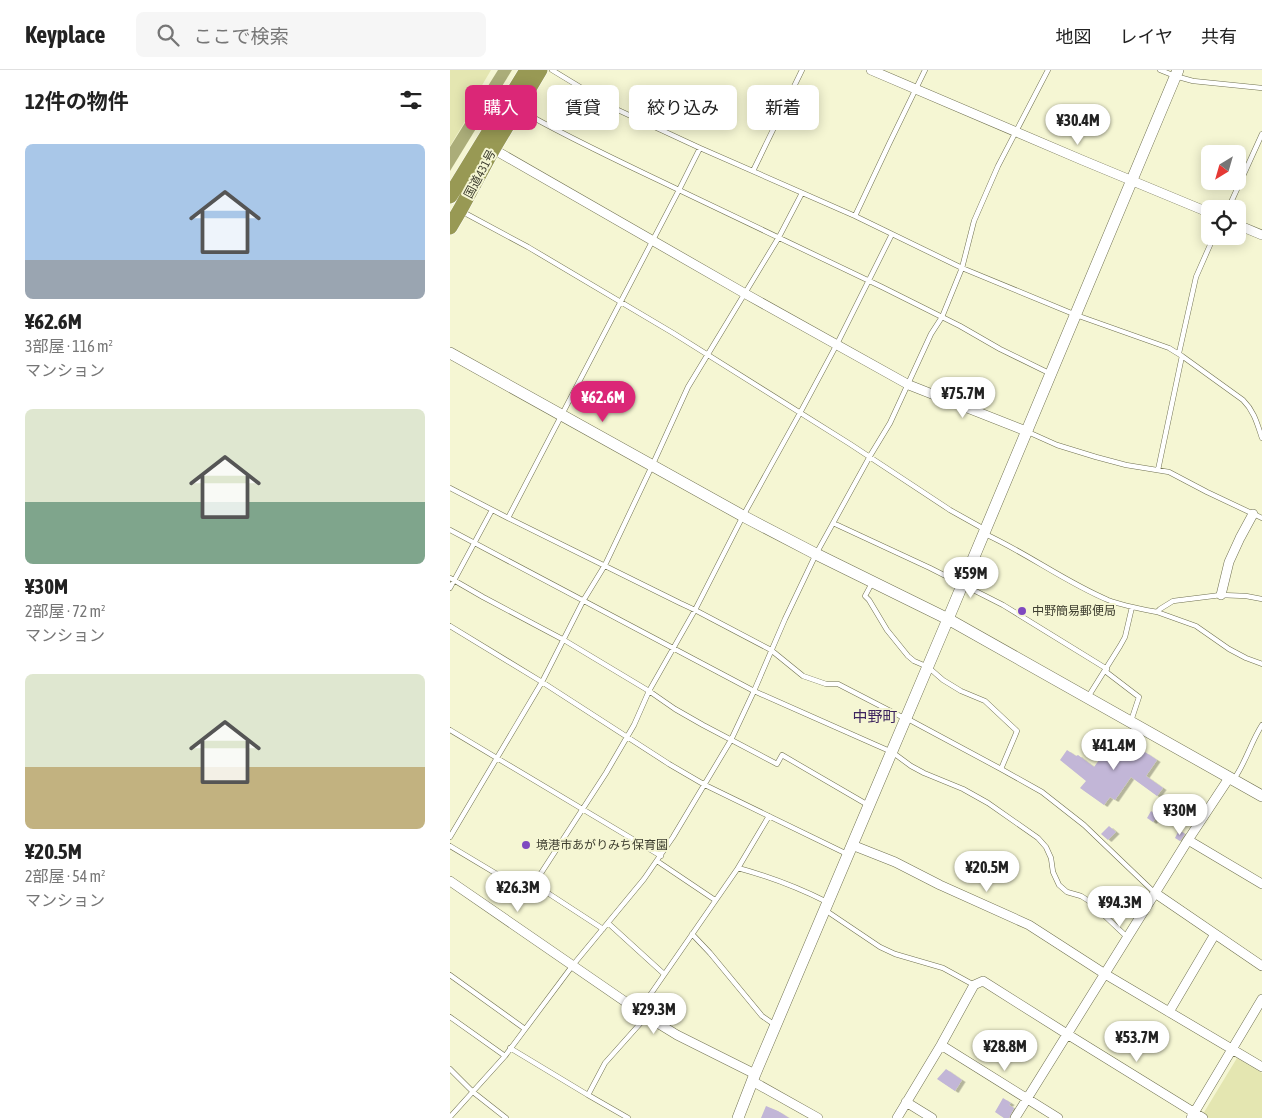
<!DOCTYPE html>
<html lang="ja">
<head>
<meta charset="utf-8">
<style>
	body { margin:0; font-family:"Asap Condensed","Noto Sans JP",sans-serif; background:#f6f6f6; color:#222; height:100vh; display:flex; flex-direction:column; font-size:19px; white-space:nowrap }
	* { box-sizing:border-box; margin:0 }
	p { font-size:16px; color:#767676 }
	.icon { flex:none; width:28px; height:28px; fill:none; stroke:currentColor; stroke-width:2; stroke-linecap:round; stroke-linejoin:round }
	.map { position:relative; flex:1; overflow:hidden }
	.side { display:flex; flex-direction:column; background:#fff; width:450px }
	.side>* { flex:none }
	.hud { position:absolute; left:15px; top:15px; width:475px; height:45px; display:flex; gap:10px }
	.needle { width:32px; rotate:217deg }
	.controls { position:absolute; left:751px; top:75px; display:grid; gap:10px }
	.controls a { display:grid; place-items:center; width:45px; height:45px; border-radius:8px; background:#fff; box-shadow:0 2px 12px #0003; font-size:25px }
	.price { position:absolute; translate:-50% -42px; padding:0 11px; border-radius:18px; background:#fff; color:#222; font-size:16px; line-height:32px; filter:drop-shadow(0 1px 2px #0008) }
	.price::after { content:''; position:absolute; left:50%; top:30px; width:15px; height:11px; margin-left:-8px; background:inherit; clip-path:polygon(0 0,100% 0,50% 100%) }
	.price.selected { background:#db2777; color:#fff }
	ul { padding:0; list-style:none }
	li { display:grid; align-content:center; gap:10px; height:265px; padding:0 25px }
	li span { display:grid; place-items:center; height:155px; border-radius:8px; color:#555 }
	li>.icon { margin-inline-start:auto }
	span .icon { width:90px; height:90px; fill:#fffc; stroke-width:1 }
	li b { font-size:21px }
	h2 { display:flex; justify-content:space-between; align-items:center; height:60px; padding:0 25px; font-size:21px }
	.pill { padding:0 18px; border-radius:8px; background:#fff; box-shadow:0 2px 12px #0003; font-size:18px; line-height:45px }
	.pill.selected { background:#db2777; color:#fff }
	header { display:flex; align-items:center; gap:30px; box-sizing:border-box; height:70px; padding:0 25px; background:#fff; border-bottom:1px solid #e0e0e0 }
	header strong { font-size:24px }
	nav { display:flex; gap:28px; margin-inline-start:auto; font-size:18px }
	.search { width:350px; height:45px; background:#f6f6f6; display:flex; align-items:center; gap:12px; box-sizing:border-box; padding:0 18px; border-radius:8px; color:#767676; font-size:19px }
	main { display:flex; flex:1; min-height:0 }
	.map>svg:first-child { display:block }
</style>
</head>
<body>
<header>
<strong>Keyplace</strong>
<div class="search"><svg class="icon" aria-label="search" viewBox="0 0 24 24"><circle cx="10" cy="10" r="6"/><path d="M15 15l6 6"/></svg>ここで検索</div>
<nav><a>地図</a><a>レイヤ</a><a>共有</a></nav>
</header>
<main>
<section class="side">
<h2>12件の物件<svg class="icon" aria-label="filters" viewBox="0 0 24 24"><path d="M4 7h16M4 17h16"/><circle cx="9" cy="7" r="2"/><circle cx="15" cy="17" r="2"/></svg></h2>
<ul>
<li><span style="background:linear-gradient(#a9c7e8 75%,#9aa5b1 0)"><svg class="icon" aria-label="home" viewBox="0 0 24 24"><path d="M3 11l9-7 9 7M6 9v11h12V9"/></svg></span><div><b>¥62.6M</b><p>3部屋 · 116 m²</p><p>マンション</p></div></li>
<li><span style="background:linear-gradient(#dfe7d0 60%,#7fa58c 0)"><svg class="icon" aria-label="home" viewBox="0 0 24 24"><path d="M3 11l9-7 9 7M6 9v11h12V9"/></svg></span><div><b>¥30M</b><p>2部屋 · 72 m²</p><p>マンション</p></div></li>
<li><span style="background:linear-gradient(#dfe7d0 60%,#c2b280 0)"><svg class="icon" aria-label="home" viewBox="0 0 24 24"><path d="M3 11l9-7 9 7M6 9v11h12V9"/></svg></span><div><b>¥20.5M</b><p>2部屋 · 54 m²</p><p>マンション</p></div></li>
</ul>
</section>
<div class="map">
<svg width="812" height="1048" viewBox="0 0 812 1048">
	<defs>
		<filter id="shadow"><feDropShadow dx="3.5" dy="2" stdDeviation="0" flood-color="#0004"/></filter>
	</defs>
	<rect width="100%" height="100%" fill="#f5f6d3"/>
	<path fill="#e4e6b1" d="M0 0H41L31 17 34 20 0 76Z
		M787 988 812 1003V1048H759L753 1044Z"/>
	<path fill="#abad79" d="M48 0H62L0 101V77Z"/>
	<path fill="#c2b6d7" filter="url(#shadow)" d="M666 663 694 683 695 682 707 690 696 706 713 718 707 726 681 707 665 730 660 727 654 735 630 718 636 711 610 690 617 680 626 686 628 685 644 697 654 683 664 690 673 677 661 668Z
		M701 741 708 746 703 752 697 748Z
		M659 756 666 762 658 770 651 764Z
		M729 760 735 764 730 771 725 768Z
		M496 999 512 1010 505 1021 487 1009Z
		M553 1028 561 1033 559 1035 564 1038 559 1048H554L545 1042Z
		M316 1036 328 1041 339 1048H311Z"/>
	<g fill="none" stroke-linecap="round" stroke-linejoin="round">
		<g stroke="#707151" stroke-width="5.5">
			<path id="lane" d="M102 0 168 40 250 78 405 146 512 198 626 245 719 278 732 286 708 400
				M710 0 725 6 743 11 812 18
				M68 39C120 69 175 94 229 120L250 78
				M303 101 352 0
				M778 139 812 64
				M11 141 78 177 223 263 400 374 500 440 534 459
				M405 146 439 74 475 0
				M729 283 746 207 764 166
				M732 286 793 330C804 341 807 353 812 368
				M578 362 607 375 646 387 676 395 719 402 757 422 812 448
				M0 418 58 448 230 533 245 540 321 580 353 606 376 614H388L450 646 456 648 551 699 592 722 634 755 705 823
				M58 448 229 120 432 217 510 256 550 279 599 303
				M383 453 480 498 553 535 657 599
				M0 460 304 621 426 675 442 682 461 696 474 703 513 719 538 733 588 768 596 777 601 788 603 802 609 815 617 822 631 826 639 831 677 867
				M535 464C577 483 615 512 658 530 674 536 691 539 707 542L710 539 723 531 771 525 796 526 812 529
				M0 508 33 527 114 570 199 621 225 639 253 655 327 694 332 685 418 735
				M422 513 415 526 419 530 437 560 458 586 464 591 478 597 493 610 511 621 535 631 567 661 551 699
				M0 518 42 440
				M707 542 746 556 779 579 796 588 812 594
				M0 556 92 612 219 694 255 715 397 784
				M655 601 689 627 681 651
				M638 627 670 576 675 567 682 537
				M0 660 211 786
				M784 709C796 692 801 672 812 655
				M319 746 288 798C321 807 347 817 377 832
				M0 767 92 612 133 531 155 495 202 396 238 317 329 167 352 123
				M0 776 77 822 84 814
				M207 791 265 830
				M375 840 430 877 445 884 493 898 524 915
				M158 853 214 904
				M153 859 84 814 156 703 184 655 199 621 245 540 293 446 350 343 387 274 442 164
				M242 864 260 883 312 946 325 955
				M0 905 75 959
				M189 941 288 798
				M0 947 55 986
				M60 978 138 1025
				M0 999 23 1022 56 1048
				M0 1047 55 986 123 895 194 809 223 767 281 670 304 621 335 549 366 484 420 386 440 353 481 264 492 247 512 198 524 151 548 96 598 0
				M178 1048 138 1025 155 993 196 947"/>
		</g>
		<g stroke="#707151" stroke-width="10">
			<path id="street" d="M421 0 632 90 760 143
				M43 79 294 223 459 315 576 361
				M788 155 812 165
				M771 525 779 492 790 468 803 444
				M738 770 812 814
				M402 775 445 792 490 815 579 855 655 904 812 997
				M0 811 196 946 227 965 305 1004
				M705 823 812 896
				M719 942 765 864
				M491 975 608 1048
				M302 1011 368 1048
				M456 1032 482 1048
				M447 1048 491 975 524 915 533 911 617 964 753 1048
				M565 1048 738 770 779 708
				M741 1048 812 929"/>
		</g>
		<g stroke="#707151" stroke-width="12">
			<path id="secondary" d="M0 283 293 446 366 484 498 549 812 726
				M288 1048 305 1004 498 549 728 0"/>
		</g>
		<g stroke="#fff" stroke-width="16">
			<path id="highway" d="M0 126 77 0
				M0 157 10 140 43 79 90 0"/>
		</g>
		<use href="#lane" stroke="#fff" stroke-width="4.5"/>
		<use href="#street" stroke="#fff" stroke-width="9"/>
		<use href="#secondary" stroke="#fff" stroke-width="11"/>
		<use href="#highway" stroke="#989954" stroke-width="15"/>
	</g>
	<g fill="#7f49c0" stroke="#f5f6d3" stroke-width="2">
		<circle cx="572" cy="541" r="5"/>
		<circle cx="76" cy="775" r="5"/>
	</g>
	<g text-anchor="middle" stroke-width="4" stroke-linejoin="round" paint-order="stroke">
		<g font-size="12" fill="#3d3d2f" stroke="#f5f6d3">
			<text transform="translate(30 104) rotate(-62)" y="4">国道431号</text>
		</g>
		<g font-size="12" fill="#3d3d2f" stroke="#f5f6d3" text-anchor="start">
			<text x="582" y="545">中野簡易郵便局</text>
			<text x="86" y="779">境港市あがりみち保育園</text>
		</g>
		<g font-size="15" fill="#3d245e" stroke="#f5f6d3">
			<text x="425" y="652">中野町</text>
		</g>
	</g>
</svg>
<div class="controls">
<a><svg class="needle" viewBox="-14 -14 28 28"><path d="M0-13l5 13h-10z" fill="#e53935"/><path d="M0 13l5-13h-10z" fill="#767676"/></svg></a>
<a><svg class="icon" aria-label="locate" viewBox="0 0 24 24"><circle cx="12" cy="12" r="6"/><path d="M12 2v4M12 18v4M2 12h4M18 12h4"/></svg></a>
</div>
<b class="price" style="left:628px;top:76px">¥30.4M</b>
<b class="price" style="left:513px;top:349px">¥75.7M</b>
<b class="price selected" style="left:153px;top:353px">¥62.6M</b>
<b class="price" style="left:521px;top:529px">¥59M</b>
<b class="price" style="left:664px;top:701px">¥41.4M</b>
<b class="price" style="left:730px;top:766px">¥30M</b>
<b class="price" style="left:537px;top:823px">¥20.5M</b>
<b class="price" style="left:68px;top:843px">¥26.3M</b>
<b class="price" style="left:670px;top:858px">¥94.3M</b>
<b class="price" style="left:204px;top:965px">¥29.3M</b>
<b class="price" style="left:687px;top:993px">¥53.7M</b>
<b class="price" style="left:555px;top:1002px">¥28.8M</b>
<div class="hud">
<a class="pill selected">購入</a>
<a class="pill">賃貸</a>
<a class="pill">絞り込み</a>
<a class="pill">新着</a>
</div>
</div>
</main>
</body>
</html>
